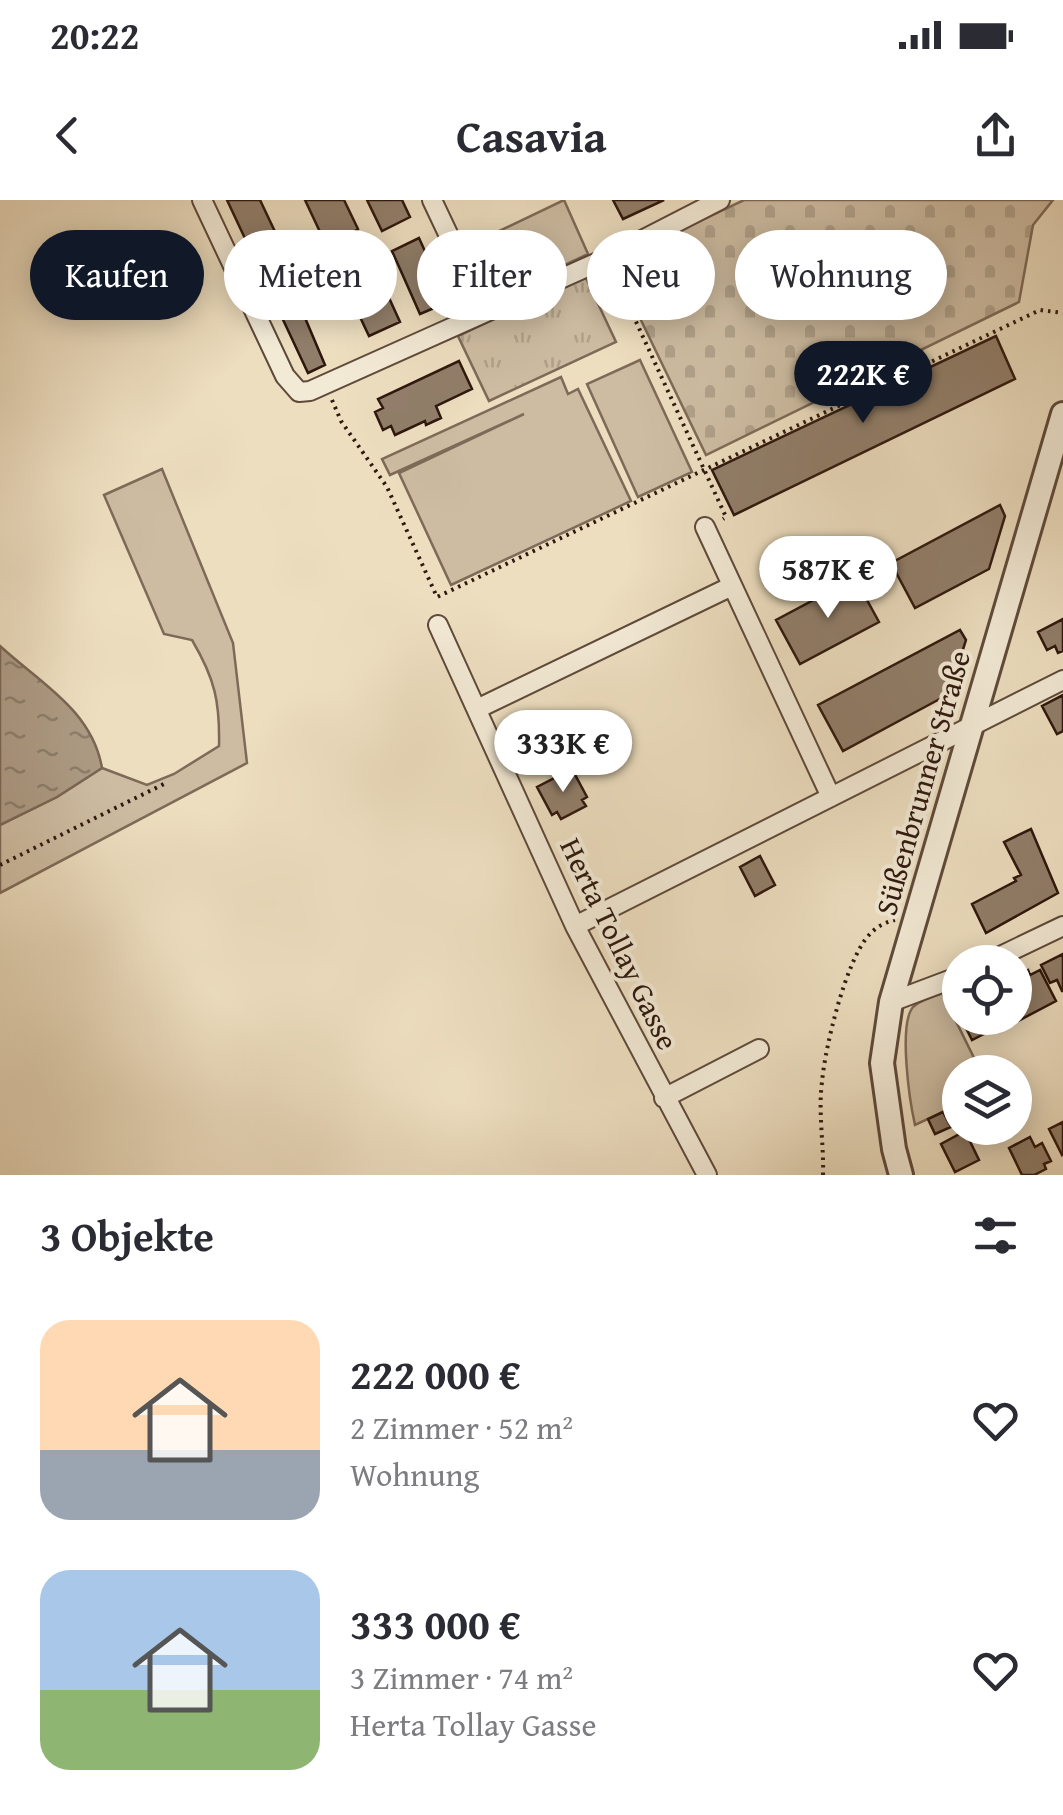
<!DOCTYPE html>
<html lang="de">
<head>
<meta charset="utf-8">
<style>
	body { margin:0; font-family:"Gentium Book Plus",serif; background:#f7f7f7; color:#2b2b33; height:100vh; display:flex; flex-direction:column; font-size:38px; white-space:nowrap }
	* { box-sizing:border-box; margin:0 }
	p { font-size:32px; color:#7c7c81 }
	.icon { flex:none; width:55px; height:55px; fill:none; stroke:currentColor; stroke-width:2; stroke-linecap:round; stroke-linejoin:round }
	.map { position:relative; height:975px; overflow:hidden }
	.side { display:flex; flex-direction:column; background:#fff; flex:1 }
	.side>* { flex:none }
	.banner { position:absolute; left:30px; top:30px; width:1005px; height:90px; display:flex; gap:20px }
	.tools { position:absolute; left:942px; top:745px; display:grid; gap:20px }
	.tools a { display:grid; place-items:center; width:90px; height:90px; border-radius:50%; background:#fff; box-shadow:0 5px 25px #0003; font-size:50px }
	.price { position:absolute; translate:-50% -85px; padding:0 22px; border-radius:35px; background:#fff; color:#222; font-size:32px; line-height:65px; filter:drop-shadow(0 2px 5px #0008) }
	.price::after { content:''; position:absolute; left:50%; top:60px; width:30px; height:22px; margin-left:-15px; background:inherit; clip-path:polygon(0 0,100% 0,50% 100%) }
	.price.on { background:#111827; color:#fff }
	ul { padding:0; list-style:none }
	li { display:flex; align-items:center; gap:30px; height:250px; padding:0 40px }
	li span { display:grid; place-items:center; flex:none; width:280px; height:200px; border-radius:30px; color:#555 }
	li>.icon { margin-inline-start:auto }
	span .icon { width:120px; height:120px; fill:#fffc; stroke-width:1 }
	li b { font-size:42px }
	h2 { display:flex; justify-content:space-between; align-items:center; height:120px; padding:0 40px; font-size:42px }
	.chip { padding:0 35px; border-radius:45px; background:#fff; box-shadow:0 5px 25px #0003; font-size:35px; line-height:90px }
	.chip.on { background:#111827; color:#fff }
	.status { display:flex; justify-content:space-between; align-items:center; height:70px; padding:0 50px; background:#fff; direction:ltr }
	.status svg { height:28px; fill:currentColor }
	header { display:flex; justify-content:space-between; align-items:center; height:130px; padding:0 40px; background:#fff; font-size:45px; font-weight:700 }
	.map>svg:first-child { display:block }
</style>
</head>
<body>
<div class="status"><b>20:22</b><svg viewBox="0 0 49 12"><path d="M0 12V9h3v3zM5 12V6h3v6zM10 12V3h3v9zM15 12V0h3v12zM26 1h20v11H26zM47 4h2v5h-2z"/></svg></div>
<header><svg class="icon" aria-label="back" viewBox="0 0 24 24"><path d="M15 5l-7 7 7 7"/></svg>Casavia<svg class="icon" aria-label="share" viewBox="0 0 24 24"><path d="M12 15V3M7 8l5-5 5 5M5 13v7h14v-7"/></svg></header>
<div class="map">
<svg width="1063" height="975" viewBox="0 0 1063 975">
	<defs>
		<pattern id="cemetery-stones" width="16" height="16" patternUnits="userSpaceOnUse" patternTransform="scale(2.5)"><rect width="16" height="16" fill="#cdbca2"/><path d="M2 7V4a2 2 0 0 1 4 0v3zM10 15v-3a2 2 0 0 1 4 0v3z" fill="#b0a18a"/></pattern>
		<pattern id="park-tufts" width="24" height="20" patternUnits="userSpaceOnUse" patternTransform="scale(2.5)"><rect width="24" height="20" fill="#cdbca2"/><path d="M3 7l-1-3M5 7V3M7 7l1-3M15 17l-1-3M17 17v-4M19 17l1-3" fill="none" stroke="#b0a18a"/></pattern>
		<pattern id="water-ripples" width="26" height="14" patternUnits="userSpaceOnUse" patternTransform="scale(2.5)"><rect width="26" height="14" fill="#ac9a83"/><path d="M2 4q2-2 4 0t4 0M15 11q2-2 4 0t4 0" fill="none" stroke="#8c7d6a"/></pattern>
	</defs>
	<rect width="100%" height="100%" fill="#eddec0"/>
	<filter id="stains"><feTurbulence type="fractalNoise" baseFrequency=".002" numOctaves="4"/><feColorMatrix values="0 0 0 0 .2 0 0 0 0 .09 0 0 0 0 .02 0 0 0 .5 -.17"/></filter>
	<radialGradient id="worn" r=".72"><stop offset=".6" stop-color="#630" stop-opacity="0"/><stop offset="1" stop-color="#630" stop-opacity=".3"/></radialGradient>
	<path fill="#cdbca2" stroke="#7e6a58" stroke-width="2.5" d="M564 0 588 54 501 95C483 85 479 62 472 44Z
		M640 160 692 272 638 297 587 184Z
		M561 177 568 194 578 189 631 301 451 385 399 273 524 214 390 275 382 259Z
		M162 269 233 443 247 563 0 693V625L57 597 102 568 147 585 174 574 219 546C220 502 215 479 192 440L164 434 104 295Z
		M942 793 981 872H960V904L915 925C910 903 898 825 913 807 920 800 933 797 942 793Z"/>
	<path fill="url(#cemetery-stones)" stroke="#7e6a58" stroke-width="2.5" d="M744 0H1053L1033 25 1019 102 706 255 613 62Z"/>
	<path fill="url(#park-tufts)" stroke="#7e6a58" stroke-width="2.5" d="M585 76 616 142 489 201 458 136Z"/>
	<path fill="url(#water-ripples)" stroke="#7a6654" stroke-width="2.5" d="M0 446C40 483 92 510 102 568L57 597 0 625Z"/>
	<path fill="#917e6a" stroke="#2e170d" stroke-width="2.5" d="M227 0H260L296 76 289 80 325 165 308 173Z
		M305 0H344L358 29 355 31 366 55 369 54 400 122 369 136Z
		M367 0H402L410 17 382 31Z
		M613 0H664L623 19Z
		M419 38 448 102 420 114 392 51Z
		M996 136 1015 179 734 315 712 270Z
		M459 161 472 189 436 206 441 218 426 225 425 221 395 235 391 226 383 230 375 212 383 208 378 199Z
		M1000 305 1005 316 989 369 915 408 891 363Z
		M855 378 879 422 800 464 776 420Z
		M1063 419V451L1058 453 1055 446 1047 450 1038 432Z
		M960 430 966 440 949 494 843 551 818 505Z
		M1063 495V531L1057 534 1042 506Z
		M572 569 587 597 582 600 586 606 561 619 557 612 552 615 537 587Z
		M1031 629 1058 693 986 733 972 704 1016 681 1014 678 1021 675 1004 642Z
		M760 656 775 685 755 696 740 667Z
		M1063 754V791H1062L1057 780 1050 783 1041 765Z
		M1028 770 1030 775 1040 770 1056 801 1018 821 1015 815V777Z
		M961 818H1010L1011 820 972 840Z
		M943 912 951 927 935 934 928 919Z
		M1063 922V954L1062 955 1049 929Z
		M965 931 979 960 955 972 941 944Z
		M1030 937 1035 947 1042 943 1051 961 1044 964 1046 969 1034 975H1022L1009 948Z"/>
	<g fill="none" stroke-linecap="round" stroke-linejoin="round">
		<g stroke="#5e493a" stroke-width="22">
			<path id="minor" d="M202 0 285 176 299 192 310 191 607 58 720 0
				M432 0 485 112
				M705 327 831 597
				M438 425 575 726 707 975
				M479 508 732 386
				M575 726 1063 480
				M988 762 1063 726
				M891 802 960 776
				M664 898 759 849"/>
		</g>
		<g stroke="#5e493a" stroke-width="28">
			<path id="tertiary" d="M901 975 894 949 882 863 891 802 1063 214"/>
		</g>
		<path stroke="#2e170d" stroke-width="4" stroke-dasharray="2.5 5" stroke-linecap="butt" d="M614 74 726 317 723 319
			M332 200 341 221 387 287 437 397 1040 110 1063 113
			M0 665 168 582
			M823 975C824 944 818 912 822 882 825 847 846 760 869 735 876 727 885 722 895 720"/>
		<use href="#minor" stroke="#f3ead6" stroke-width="18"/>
		<use href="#tertiary" stroke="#f3ead6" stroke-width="22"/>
	</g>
	<g text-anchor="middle" stroke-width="8" stroke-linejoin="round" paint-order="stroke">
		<g font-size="30" fill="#2e170d" stroke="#f3ead6">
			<text transform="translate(923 583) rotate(-74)" y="10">Süßenbrunner Straße</text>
			<text transform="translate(619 744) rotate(64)" y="10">Herta Tollay Gasse</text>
		</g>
	</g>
	<rect width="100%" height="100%" filter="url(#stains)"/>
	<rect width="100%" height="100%" fill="url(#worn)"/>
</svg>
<div class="tools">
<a><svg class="icon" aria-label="locate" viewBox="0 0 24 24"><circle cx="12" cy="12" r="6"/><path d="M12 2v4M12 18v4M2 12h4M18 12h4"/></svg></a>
<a><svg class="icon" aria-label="layers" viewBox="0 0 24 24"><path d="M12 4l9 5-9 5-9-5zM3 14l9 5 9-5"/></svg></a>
</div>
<b class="price on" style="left:863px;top:226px">222K €</b>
<b class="price" style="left:828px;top:421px">587K €</b>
<b class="price" style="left:563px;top:595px">333K €</b>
<div class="banner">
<a class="chip on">Kaufen</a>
<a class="chip">Mieten</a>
<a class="chip">Filter</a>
<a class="chip">Neu</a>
<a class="chip">Wohnung</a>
</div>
</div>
<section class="side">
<h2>3 Objekte<svg class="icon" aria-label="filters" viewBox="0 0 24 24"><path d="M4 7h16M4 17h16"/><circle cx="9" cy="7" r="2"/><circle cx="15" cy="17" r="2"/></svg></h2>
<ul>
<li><span style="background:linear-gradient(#ffd9b3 65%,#9aa5b1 0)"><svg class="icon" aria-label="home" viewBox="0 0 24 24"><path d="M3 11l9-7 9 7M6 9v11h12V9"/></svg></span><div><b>222 000 €</b><p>2 Zimmer · 52 m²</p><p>Wohnung</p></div><svg class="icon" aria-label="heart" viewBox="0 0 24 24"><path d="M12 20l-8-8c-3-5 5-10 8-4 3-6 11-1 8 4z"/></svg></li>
<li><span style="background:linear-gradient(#a9c7e8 60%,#8fb573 0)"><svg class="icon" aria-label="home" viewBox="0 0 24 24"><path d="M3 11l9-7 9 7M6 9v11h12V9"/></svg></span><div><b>333 000 €</b><p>3 Zimmer · 74 m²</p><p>Herta Tollay Gasse</p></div><svg class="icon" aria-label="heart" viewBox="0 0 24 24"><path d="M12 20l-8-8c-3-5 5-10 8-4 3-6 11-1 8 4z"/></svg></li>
</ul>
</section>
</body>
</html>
